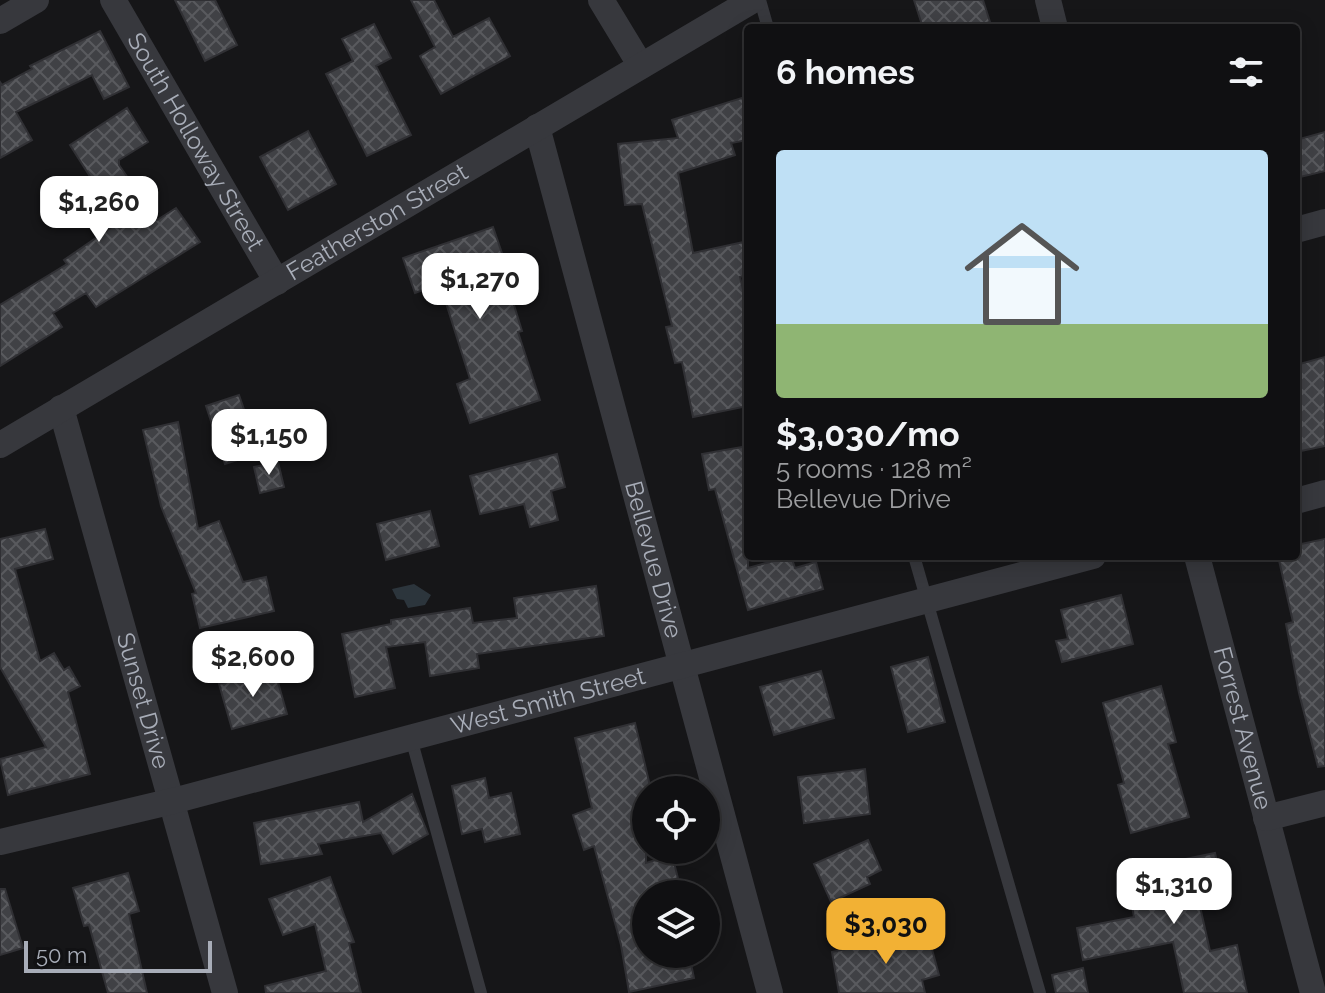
<!DOCTYPE html>
<html lang="en">
<head>
<meta charset="utf-8">
<style>
	body { margin:0; font-family:Raleway,sans-serif; background:#19191b; color:#f1f3f6; height:100vh; display:flex; flex-direction:column; font-size:30px; white-space:nowrap }
	* { box-sizing:border-box; margin:0 }
	p { font-size:26px; color:#9c9d9f }
	.icon { flex:none; width:44px; height:44px; fill:none; stroke:currentColor; stroke-width:2; stroke-linecap:round; stroke-linejoin:round }
	.map { position:relative; flex:1; overflow:hidden }
	.details { position:absolute; left:744px; top:24px; width:556px; height:536px; display:flex; flex-direction:column; background:#101012; border-radius:8px; box-shadow:0 4px 20px #0003,0 0 0 2px #303032 }
	.details>* { flex:none }
	.tools { position:absolute; left:632px; top:776px; display:grid; gap:16px }
	.tools a { display:grid; place-items:center; width:88px; height:88px; border-radius:50%; background:#101012; box-shadow:0 4px 20px #0003,0 0 0 2px #303032; font-size:40px }
	.scale { position:absolute; left:24px; bottom:20px; width:188px; box-sizing:border-box; padding-left:8px; border:4px solid #a8adb8; border-top:0; font-size:22px; line-height:28px; white-space:nowrap; color:#a8adb8; -webkit-text-stroke:6px #111113; paint-order:stroke }
	.price { position:absolute; translate:-50% -68px; padding:0 18px; border-radius:16px; background:#fff; color:#222; font-size:26px; line-height:52px; filter:drop-shadow(0 2px 4px #0008) }
	.price::after { content:''; position:absolute; left:50%; top:48px; width:24px; height:18px; margin-left:-12px; background:inherit; clip-path:polygon(0 0,100% 0,50% 100%) }
	.price.selected { background:#f2b134; color:#111 }
	ul { padding:0; list-style:none }
	li { display:grid; align-content:center; gap:16px; height:424px; padding:0 32px }
	li+li { border-top:2px solid #303032 }
	li span { display:grid; place-items:center; height:248px; border-radius:8px; color:#555 }
	li>.icon { margin-inline-start:auto }
	span .icon { width:144px; height:144px; fill:#fffc; stroke-width:1 }
	li b { font-size:34px }
	h2 { display:flex; justify-content:space-between; align-items:center; height:96px; padding:0 32px; font-size:34px }
	.map>svg:first-child { display:block }
</style>
</head>
<body>
<div class="map">
<svg width="1325" height="993" viewBox="0 0 1325 993">
	<defs>
		<pattern id="building-cross-hatch" width="8" height="8" patternUnits="userSpaceOnUse" patternTransform="scale(2)"><rect width="8" height="8" fill="#404145"/><path d="M0 0l8 8M0 8l8-8" fill="none" stroke="#595a5e"/></pattern>
	</defs>
	<rect width="100%" height="100%" fill="#161618"/>
	<path fill="#2c353c" d="M414 584 431 595 425 605 408 608 404 600 397 599 392 589Z"/>
	<path fill="url(#building-cross-hatch)" stroke="#303034" stroke-width="2" d="M175 0H215L237 45 205 61Z
		M411 0H434L453 37 489 18 510 56 441 94 420 56 435 47Z
		M914 0H983L990 22 971 28H923Z
		M374 24 391 58 376 66 411 135 367 156 326 74 353 61 342 39Z
		M100 31 129 87 104 99 92 75 16 112 32 140 0 158V82L2 85 32 69 30 66Z
		M748 96V140L731 143 735 155 678 173 693 253 748 241V275L740 277 748 311V406L693 417 682 362 675 363 666 327 672 326 642 204 625 205 618 144 678 138 672 120Z
		M127 108 148 142 119 160V165L157 220 176 208 200 242 96 307 86 293 53 313 62 327 0 366V305L67 264 64 260 119 222 70 145Z
		M308 131 336 184 288 210 260 157Z
		M1325 132V171L1296 178V140Z
		M493 227 505 262 501 263 522 331 518 332 540 400 470 423 457 384 470 379 440 284 415 293 403 258Z
		M1325 357V446L1296 452V365Z
		M239 395 259 453 225 464 206 406Z
		M178 422 198 529 219 521 243 582 266 577 274 611 200 628 192 594 196 593 161 506 143 430Z
		M748 446V568L791 556 795 568 816 562 823 589 748 610 715 489 709 490 702 454Z
		M557 454 565 487 551 491 558 520 530 527 524 504 480 514 470 476Z
		M278 462 284 487 260 493 254 467Z
		M430 511 439 546 386 560 377 524Z
		M45 529 53 559 15 569 40 661 54 653 64 670 69 667 80 686 68 692 90 774 8 795 0 759 46 747 0 667V539Z
		M1325 539V766L1318 767 1299 693 1286 624 1293 622 1278 556H1296V545Z
		M596 586 604 636 477 654 479 668 430 676 425 642 386 647 395 688 355 697 342 634 391 624V620L470 608 473 623 517 618 514 598Z
		M1121 595 1133 644 1062 662 1056 641 1068 639 1061 610Z
		M928 657 945 722 908 732 891 667Z
		M274 668 287 714 232 729 219 684Z
		M821 671 834 718 774 735 760 687Z
		M1161 686 1176 742 1168 744 1189 817 1131 833 1118 785 1124 783 1103 703Z
		M635 723 651 790H646V863L672 855 682 894H646V954H689L694 978 629 992 621 945 594 846 584 850 573 815 592 808 575 738Z
		M865 769 870 814 804 823 798 777Z
		M485 778 489 798 511 793 520 834 485 842 482 829 462 834 452 786Z
		M412 794 428 834 393 854 381 833 318 844 322 854 261 864 254 823 359 802 363 822Z
		M868 840 881 870 867 877 870 884 831 902 814 864Z
		M1215 853 1225 897 1199 902 1210 951 1237 945 1247 993H1184L1173 942 1083 960 1077 928 1134 917 1131 901 1147 898 1141 868Z
		M128 873 139 911 129 914 147 993H108L89 925 84 926 73 888Z
		M330 877 354 942 349 943 361 993H266L265 986 326 971 315 924 283 935 269 899Z
		M0 889H5L23 948 0 955Z
		M927 931 939 975 922 980 925 993H839L832 952Z
		M1083 968 1088 993H1056L1052 975Z"/>
	<g fill="none" stroke-linecap="round" stroke-linejoin="round">
		<path stroke="#37383d" stroke-width="12" d="M760 0 768 28
			M914 556 1040 993
			M411 738 481 993"/>
		<g stroke="#37383d" stroke-width="26">
			<path id="s1" d="M113 0 277 282"/>
			<path d="M601 0 641 66"/>
			<path d="M1048 0 1055 28"/>
			<path d="M0 21 36 0"/>
			<path id="s2" d="M537 127 770 993"/>
			<path d="M1296 230 1325 222"/>
			<path id="s3" d="M61 408 225 993"/>
			<path id="s4" d="M0 445 753 0"/>
			<path d="M1296 501 1325 493"/>
			<path id="s5" d="M1197 556 1313 993"/>
			<path d="M1266 818 1325 803"/>
			<path id="s6" d="M0 842 173 801 1093 556"/>
		</g>
	</g>
	<g text-anchor="middle" stroke-width="6" stroke-linejoin="round" paint-order="stroke">
		<g font-size="24" fill="#a8adb8" stroke="#111113">
			<text dy="8" stroke="none"><textPath href="#s1" startOffset="164">South Holloway Street</textPath></text>
			<text dy="8" stroke="none"><textPath href="#s4" startOffset="438">Featherston Street</textPath></text>
			<text dy="8" stroke="none"><textPath href="#s2" startOffset="448">Bellevue Drive</textPath></text>
			<text dy="8" stroke="none"><textPath href="#s3" startOffset="304">Sunset Drive</textPath></text>
			<text dy="8" stroke="none"><textPath href="#s6" startOffset="566">West Smith Street</textPath></text>
			<text dy="8" stroke="none"><textPath href="#s5" startOffset="178">Forrest Avenue</textPath></text>
		</g>
	</g>
</svg>
<div class="tools">
<a><svg class="icon" aria-label="locate" viewBox="0 0 24 24"><circle cx="12" cy="12" r="6"/><path d="M12 2v4M12 18v4M2 12h4M18 12h4"/></svg></a>
<a><svg class="icon" aria-label="layers" viewBox="0 0 24 24"><path d="M12 4l9 5-9 5-9-5zM3 14l9 5 9-5"/></svg></a>
</div>
<div class="scale">50 m</div>
<b class="price" style="left:99px;top:244px">$1,260</b>
<b class="price" style="left:480px;top:321px">$1,270</b>
<b class="price" style="left:269px;top:477px">$1,150</b>
<b class="price" style="left:253px;top:699px">$2,600</b>
<b class="price" style="left:1174px;top:926px">$1,310</b>
<b class="price selected" style="left:886px;top:966px">$3,030</b>
<section class="details">
<h2>6 homes<svg class="icon" aria-label="filters" viewBox="0 0 24 24"><path d="M4 7h16M4 17h16"/><circle cx="9" cy="7" r="2"/><circle cx="15" cy="17" r="2"/></svg></h2>
<ul>
<li><span style="background:linear-gradient(#bfe0f5 70%,#8fb573 0)"><svg class="icon" aria-label="home" viewBox="0 0 24 24"><path d="M3 11l9-7 9 7M6 9v11h12V9"/></svg></span><div><b>$3,030/mo</b><p>5 rooms · 128 m²</p><p>Bellevue Drive</p></div></li>
</ul>
</section>
</div>
</body>
</html>
